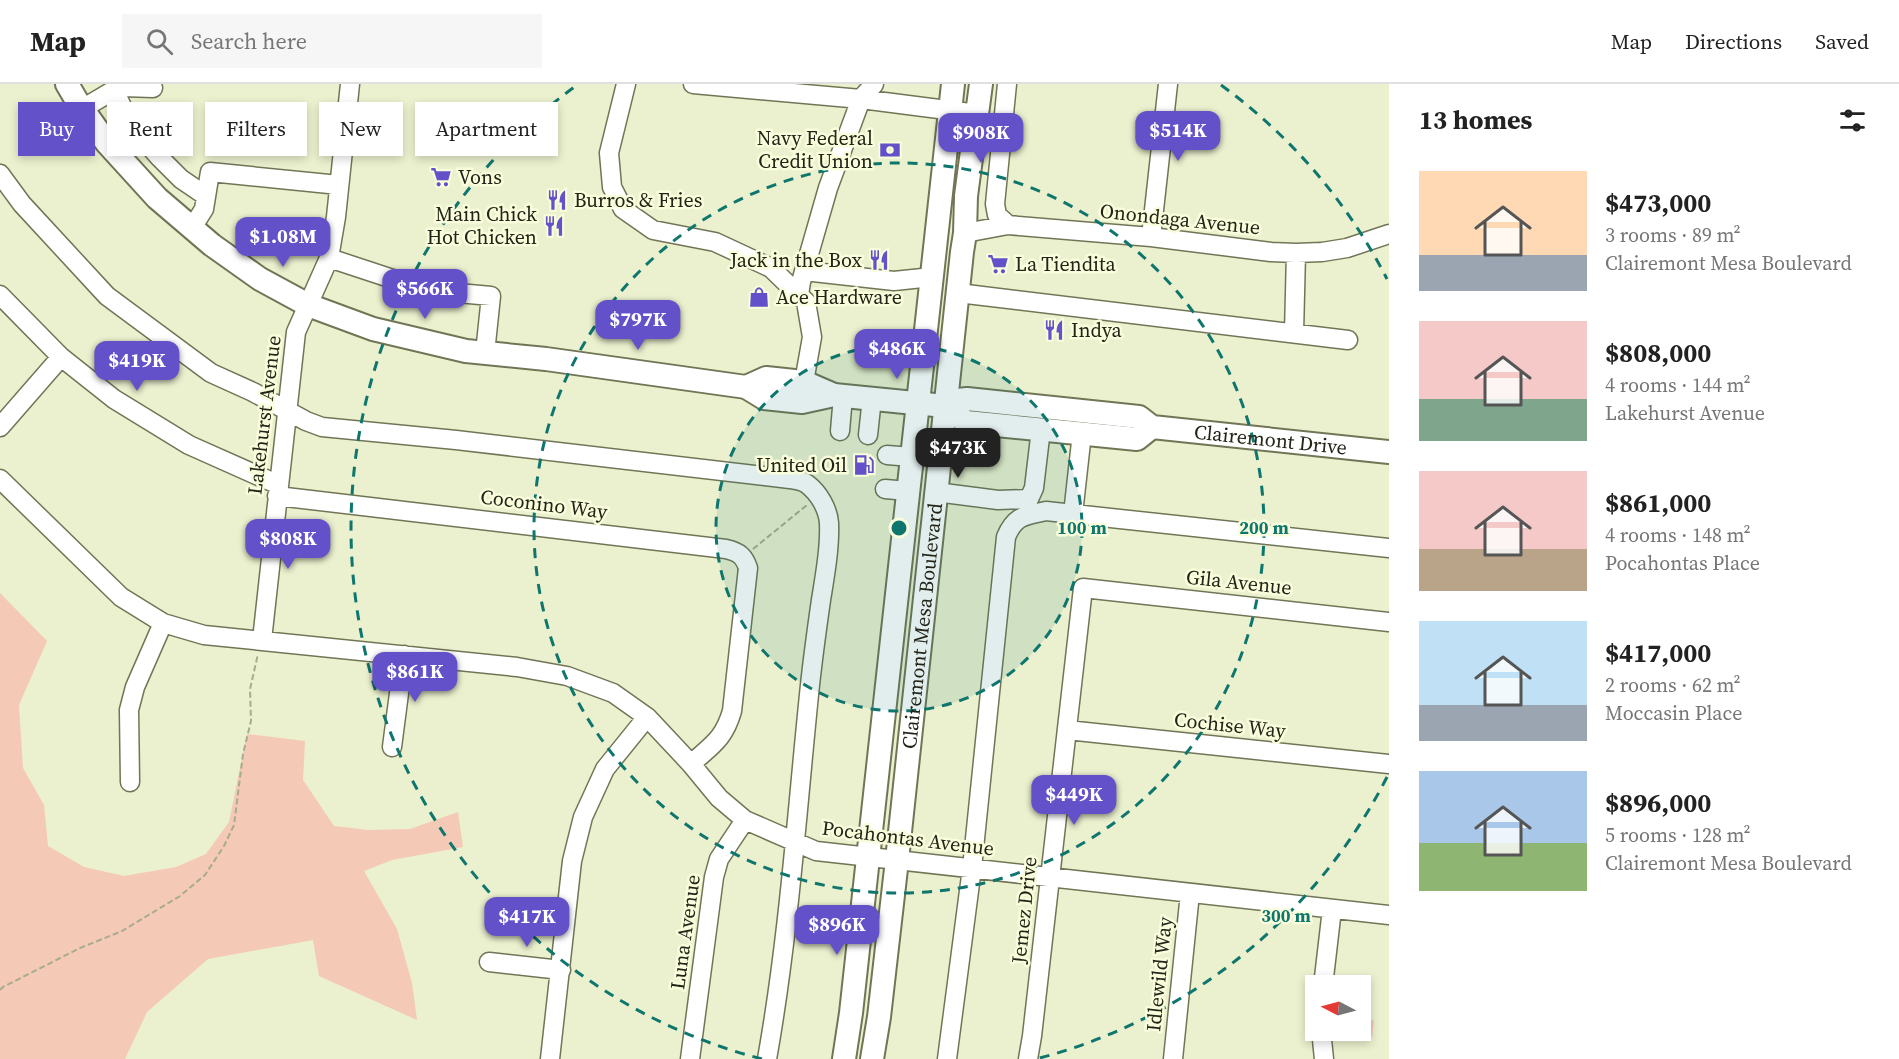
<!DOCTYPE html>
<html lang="en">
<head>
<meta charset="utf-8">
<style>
	body { margin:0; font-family:"Source Serif 4",serif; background:#f6f6f6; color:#222; height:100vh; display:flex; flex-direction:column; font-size:22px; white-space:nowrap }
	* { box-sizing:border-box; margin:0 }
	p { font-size:20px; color:#767676 }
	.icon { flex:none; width:33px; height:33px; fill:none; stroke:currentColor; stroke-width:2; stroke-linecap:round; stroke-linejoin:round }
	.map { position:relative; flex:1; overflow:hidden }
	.sheet { display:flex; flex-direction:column; background:#fff; width:510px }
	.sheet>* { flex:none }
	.guide { position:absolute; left:18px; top:18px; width:570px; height:54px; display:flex; gap:12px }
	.needle { width:39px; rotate:276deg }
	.fabs { position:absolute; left:1305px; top:891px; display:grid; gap:12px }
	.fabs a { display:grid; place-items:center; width:66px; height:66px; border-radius:0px; background:#fff; box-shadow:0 3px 9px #0003; font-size:30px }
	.price { position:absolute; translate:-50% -51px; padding:0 14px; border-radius:12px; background:#6351ca; color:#fff; font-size:20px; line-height:39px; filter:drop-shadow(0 2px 3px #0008) }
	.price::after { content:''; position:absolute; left:50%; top:36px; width:18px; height:14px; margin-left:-9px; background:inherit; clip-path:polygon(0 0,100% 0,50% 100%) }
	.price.on { background:#222; color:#fff }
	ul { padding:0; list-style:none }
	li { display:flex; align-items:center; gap:18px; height:150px; padding:0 30px }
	li span { display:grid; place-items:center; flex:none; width:168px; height:120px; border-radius:0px; color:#555 }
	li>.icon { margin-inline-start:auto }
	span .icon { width:72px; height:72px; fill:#fffc; stroke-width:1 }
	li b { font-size:26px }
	h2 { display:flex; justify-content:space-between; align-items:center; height:72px; padding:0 30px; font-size:26px }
	.tag { padding:0 21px; border-radius:0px; background:#fff; box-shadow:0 3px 9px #0003; font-size:21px; line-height:54px }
	.tag.on { background:#6351ca; color:#fff }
	header { display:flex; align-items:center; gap:36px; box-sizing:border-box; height:84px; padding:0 30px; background:#fff; border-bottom:2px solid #e0e0e0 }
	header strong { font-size:28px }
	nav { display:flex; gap:33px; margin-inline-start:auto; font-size:21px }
	.search { width:420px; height:54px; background:#f6f6f6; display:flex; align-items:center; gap:15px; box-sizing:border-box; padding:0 21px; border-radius:0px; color:#767676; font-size:22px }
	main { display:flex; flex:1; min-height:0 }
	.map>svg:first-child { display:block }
</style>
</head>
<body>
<header>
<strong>Map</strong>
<div class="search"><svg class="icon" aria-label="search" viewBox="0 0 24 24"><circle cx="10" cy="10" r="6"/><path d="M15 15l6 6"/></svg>Search here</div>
<nav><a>Map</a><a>Directions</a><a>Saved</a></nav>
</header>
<main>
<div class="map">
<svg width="1389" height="975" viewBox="0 0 1389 975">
	<rect width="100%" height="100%" fill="#ebf0ce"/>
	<path fill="#f4c9b6" d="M0 509 47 557 19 621 23 684 44 721 48 762 84 783 124 792 176 783 206 770 229 738 247 650 305 657 303 696 334 742 368 746 410 745 458 728 463 763 392 776 364 787 397 845 412 899 417 936 319 892 313 856 208 875 147 928 125 975H0Z
		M1361 935 1374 936 1372 953 1342 950V947L1360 946Z"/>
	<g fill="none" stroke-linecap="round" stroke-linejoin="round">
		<g stroke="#717556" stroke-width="21">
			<path id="minor" d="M626 0 609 69 612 103 623 125 653 146 715 158 771 184 806 218 812 253 804 298
				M693 0 861 15 828 104 801 198 799 211
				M874 0 861 15 978 30
				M1007 0 995 120 997 131 1008 141
				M114 6 123 3 153 4
				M82 25 114 6 131 41 160 74 181 95 206 112
				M0 90 22 120 107 212 211 289 253 308 306 337 322 343 456 356 790 395C796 396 803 397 807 400 819 409 828 425 829 439 830 464 825 491 821 516 817 544 813 573 810 601 797 726 789 852 767 975
				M192 144 204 125 210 88 339 101
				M965 149 1008 141 1151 153 1271 168 1296 169 1322 168 1347 164 1389 150
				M1151 153 1168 0
				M329 174 408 200 447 208 491 212 485 269
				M804 187 894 197 932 193
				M958 209 1348 256
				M0 211 61 273 114 315 189 361 279 401
				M1294 249 1296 169
				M0 343 61 273
				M840 347 843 312
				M868 351 872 314
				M887 371 912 373
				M0 395 121 513 163 539 204 551 517 583 567 592 613 609 647 633 691 680 719 714 745 736 816 767 1389 831
				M885 405 908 407
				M936 408 998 416 1029 415 1034 404 1041 345
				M277 412 726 465C739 468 744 472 748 484L732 627C724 655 712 661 691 680
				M1073 430 1082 349
				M262 556 296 248 329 174 336 133 350 0
				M1067 646 1389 680
				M392 663 404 571
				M130 698 129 626 135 603 163 539
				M489 878 561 886
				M1323 902 1332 825
				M1321 946 1324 975
				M550 975 572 777 583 733 605 685 647 633
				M690 975 714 793 719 775 745 736
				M947 975 972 784 1006 453C1015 431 1025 432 1046 427L1389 464
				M1028 975 1032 952 1083 504 1389 538
				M1173 975 1190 809"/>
		</g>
		<g stroke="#717556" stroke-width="26">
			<g id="major">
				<path d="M67 0 77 17 106 58 157 114 212 161 260 195 308 221 373 245 466 267 546 275 746 303 764 314 802 318 834 311 945 322 966 338 1137 355 1152 343"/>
				<path d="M746 303 766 294 804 298 834 311"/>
				<path id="s1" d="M945 322 958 316 967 315 1139 333 1152 343 1389 368"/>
				<path d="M844 975 851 929 953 0"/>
				<path id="s2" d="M872 975 879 933 897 776 962 168 965 149 966 112 981 0"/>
			</g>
		</g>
		<path stroke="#a7ab90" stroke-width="2" stroke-dasharray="6 3" stroke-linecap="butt" d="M753 465 807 421
			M0 906 3 903 80 864 122 847 180 812 205 791 224 762 234 741 243 670 251 637 250 605 258 570"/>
		<use href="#minor" stroke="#fff" stroke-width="18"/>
		<use href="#major" stroke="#fff" stroke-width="22"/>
	</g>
	<circle cx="899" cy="444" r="183" fill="#0f766e" fill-opacity=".12"/>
	<g fill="none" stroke="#0f766e" stroke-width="3" stroke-dasharray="10 8">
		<circle cx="899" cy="444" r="183"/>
		<circle cx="899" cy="444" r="365"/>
		<path d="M1387 693A548 548 0 0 1 1036 975M762 975A548 548 0 0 1 577 1M1221 1A548 548 0 0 1 1387 195"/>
	</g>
	<defs>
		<g id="bank-bare" transform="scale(1.62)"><path d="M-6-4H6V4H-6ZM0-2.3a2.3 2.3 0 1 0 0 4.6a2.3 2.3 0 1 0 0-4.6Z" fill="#6351ca" stroke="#f9fddb" stroke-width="2.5" paint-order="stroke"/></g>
		<g id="supermarket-bare" transform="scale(1.62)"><path d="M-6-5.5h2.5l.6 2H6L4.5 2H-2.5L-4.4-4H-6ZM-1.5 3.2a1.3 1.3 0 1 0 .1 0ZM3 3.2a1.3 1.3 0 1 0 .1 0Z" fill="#6351ca" stroke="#f9fddb" stroke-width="2.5" paint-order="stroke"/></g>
		<g id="restaurant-bare" transform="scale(1.62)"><path d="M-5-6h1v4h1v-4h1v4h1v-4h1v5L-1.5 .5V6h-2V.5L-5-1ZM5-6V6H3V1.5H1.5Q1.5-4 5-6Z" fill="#6351ca" stroke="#f9fddb" stroke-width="2.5" paint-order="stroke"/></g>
		<g id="shop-bare" transform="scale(1.62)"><path d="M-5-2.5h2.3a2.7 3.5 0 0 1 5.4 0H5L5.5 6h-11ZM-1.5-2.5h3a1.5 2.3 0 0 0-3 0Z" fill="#6351ca" stroke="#f9fddb" stroke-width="2.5" paint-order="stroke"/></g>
		<g id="fuel-bare" transform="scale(1.62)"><path d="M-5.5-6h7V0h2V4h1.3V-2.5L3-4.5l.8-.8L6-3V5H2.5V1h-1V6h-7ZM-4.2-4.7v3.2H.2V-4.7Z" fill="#6351ca" stroke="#f9fddb" stroke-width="2.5" paint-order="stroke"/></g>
	</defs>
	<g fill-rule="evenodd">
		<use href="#bank-bare" x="890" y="66"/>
		<use href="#supermarket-bare" x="441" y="93"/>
		<use href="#restaurant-bare" x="557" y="116"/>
		<use href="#restaurant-bare" x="554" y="142"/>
		<use href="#restaurant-bare" x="879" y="176"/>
		<use href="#supermarket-bare" x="998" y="180"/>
		<use href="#shop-bare" x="759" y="213"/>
		<use href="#restaurant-bare" x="1054" y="246"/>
		<use href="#fuel-bare" x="864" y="381"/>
	</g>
	<g text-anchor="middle" stroke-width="5" stroke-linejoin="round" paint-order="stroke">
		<g font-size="20" fill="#222417" stroke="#f9fddb" text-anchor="start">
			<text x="873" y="61" text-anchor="end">Navy Federal<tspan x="873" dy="23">Credit Union</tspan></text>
			<text x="458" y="100">Vons</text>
			<text x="574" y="123">Burros &amp; Fries</text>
			<text x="537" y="137" text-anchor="end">Main Chick<tspan x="537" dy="23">Hot Chicken</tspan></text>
			<text x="862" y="183" text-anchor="end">Jack in the Box</text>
			<text x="1015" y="187">La Tiendita</text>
			<text x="776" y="220">Ace Hardware</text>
			<text x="1071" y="253">Indya</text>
			<text x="847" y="388" text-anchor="end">United Oil</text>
		</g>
		<g font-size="20" fill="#222417" stroke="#f9fddb">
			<text transform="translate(1180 135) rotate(6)" y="7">Onondaga Avenue</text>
			<text transform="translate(264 331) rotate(-83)" y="7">Lakehurst Avenue</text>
			<text dy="7" stroke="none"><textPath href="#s1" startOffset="332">Clairemont Drive</textPath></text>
			<text transform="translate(544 420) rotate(7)" y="7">Coconino Way</text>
			<text transform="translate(1239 498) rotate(6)" y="7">Gila Avenue</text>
			<text dy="7" stroke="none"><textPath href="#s2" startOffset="436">Clairemont Mesa Boulevard</textPath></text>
			<text transform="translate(1230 641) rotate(6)" y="7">Cochise Way</text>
			<text transform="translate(908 754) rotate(7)" y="7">Pocahontas Avenue</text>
			<text transform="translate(1024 826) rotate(-84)" y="7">Jemez Drive</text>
			<text transform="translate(685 848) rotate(-82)" y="7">Luna Avenue</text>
			<text transform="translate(1159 890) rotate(-84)" y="7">Idlewild Way</text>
		</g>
	</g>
	<circle cx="899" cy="444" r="9" fill="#0f766e" stroke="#f9fddb" stroke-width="3"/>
	<g font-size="18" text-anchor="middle" font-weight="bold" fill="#0f766e" stroke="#f9fddb" stroke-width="5" stroke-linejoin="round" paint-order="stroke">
		<text x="1082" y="450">100 m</text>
		<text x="1264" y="450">200 m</text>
		<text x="1286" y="838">300 m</text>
	</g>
</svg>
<div class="fabs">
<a><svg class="needle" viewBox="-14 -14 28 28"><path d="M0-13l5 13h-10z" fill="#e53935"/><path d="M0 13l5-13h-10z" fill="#767676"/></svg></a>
</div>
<b class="price" style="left:1178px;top:78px">$514K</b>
<b class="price" style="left:981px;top:80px">$908K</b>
<b class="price" style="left:283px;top:184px">$1.08M</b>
<b class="price" style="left:425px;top:236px">$566K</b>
<b class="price" style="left:638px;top:267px">$797K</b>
<b class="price" style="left:897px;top:296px">$486K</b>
<b class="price" style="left:137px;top:308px">$419K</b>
<b class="price on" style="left:958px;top:395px">$473K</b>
<b class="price" style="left:288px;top:486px">$808K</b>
<b class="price" style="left:415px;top:619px">$861K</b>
<b class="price" style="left:1074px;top:742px">$449K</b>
<b class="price" style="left:527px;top:864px">$417K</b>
<b class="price" style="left:837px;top:872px">$896K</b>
<div class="guide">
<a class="tag on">Buy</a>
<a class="tag">Rent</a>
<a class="tag">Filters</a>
<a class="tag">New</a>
<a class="tag">Apartment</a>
</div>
</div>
<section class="sheet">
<h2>13 homes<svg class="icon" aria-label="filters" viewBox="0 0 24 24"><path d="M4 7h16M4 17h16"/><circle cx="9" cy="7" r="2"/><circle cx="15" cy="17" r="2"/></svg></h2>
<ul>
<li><span style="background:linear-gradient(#ffd9b3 70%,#9aa5b1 0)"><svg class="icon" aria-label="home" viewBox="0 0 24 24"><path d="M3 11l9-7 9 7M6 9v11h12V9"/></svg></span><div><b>$473,000</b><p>3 rooms · 89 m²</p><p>Clairemont Mesa Boulevard</p></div></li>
<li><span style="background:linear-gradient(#f6c9c9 65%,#7fa58c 0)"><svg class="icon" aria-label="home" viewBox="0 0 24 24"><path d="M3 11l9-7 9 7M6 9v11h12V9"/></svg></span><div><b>$808,000</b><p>4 rooms · 144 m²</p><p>Lakehurst Avenue</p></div></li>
<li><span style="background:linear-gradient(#f6c9c9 65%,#b9a48a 0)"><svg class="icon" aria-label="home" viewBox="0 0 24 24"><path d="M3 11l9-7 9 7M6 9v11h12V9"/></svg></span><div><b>$861,000</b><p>4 rooms · 148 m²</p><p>Pocahontas Place</p></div></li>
<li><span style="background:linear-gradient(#bfe0f5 70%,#9aa5b1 0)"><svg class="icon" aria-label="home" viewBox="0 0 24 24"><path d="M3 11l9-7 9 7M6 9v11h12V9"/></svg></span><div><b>$417,000</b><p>2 rooms · 62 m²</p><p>Moccasin Place</p></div></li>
<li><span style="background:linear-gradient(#a9c7e8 60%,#8fb573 0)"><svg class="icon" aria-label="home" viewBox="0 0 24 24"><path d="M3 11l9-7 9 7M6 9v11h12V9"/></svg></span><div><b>$896,000</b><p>5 rooms · 128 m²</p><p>Clairemont Mesa Boulevard</p></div></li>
</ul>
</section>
</main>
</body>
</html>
